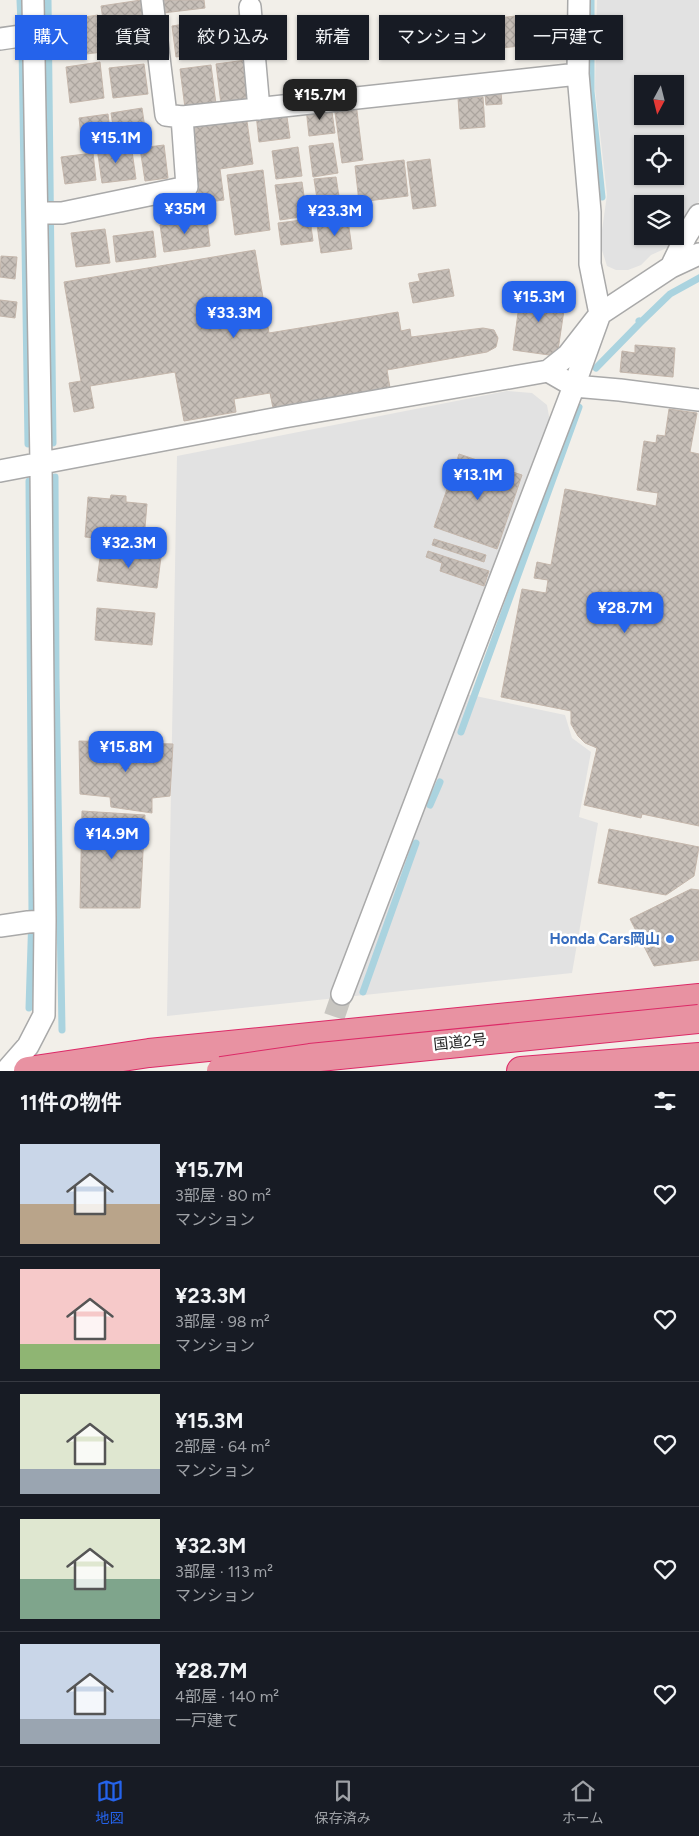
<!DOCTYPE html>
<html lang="ja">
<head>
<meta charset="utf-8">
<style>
	body { margin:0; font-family:Figtree,"Noto Sans JP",sans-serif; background:#20242c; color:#f1f3f6; height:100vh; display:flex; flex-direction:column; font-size:19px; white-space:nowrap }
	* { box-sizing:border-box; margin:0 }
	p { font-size:16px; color:#9ea1a6 }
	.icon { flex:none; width:28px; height:28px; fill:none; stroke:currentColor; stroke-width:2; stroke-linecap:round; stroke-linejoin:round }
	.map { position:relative; height:1071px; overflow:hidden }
	.side { display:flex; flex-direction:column; background:#171b24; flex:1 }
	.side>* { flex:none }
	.hud { position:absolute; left:15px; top:15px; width:670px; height:45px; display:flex; gap:10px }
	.needle { width:32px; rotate:187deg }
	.buttons { position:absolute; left:634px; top:75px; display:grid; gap:10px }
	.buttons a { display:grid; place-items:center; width:50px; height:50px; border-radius:0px; background:#171b24; box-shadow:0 1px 4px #0004; font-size:25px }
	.price { position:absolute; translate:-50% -42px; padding:0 11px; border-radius:10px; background:#2563eb; color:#fff; font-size:16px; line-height:32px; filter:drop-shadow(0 1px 2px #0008) }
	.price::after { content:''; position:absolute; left:50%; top:30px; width:15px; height:11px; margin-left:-8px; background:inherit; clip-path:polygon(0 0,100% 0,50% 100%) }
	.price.on { background:#222; color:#fff }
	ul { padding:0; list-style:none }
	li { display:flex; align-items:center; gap:15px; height:125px; padding:0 20px }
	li+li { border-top:1px solid #363941 }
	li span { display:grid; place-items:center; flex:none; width:140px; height:100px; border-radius:0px; color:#555 }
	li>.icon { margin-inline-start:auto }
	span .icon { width:60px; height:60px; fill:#fffc; stroke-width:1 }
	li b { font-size:21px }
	h2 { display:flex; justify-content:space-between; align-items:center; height:60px; padding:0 20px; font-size:21px }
	.tag { padding:0 18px; border-radius:0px; background:#171b24; box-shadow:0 1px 4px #0004; font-size:18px; line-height:45px }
	.tag.on { background:#2563eb; color:#fff }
	.dock { display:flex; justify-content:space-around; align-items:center; height:70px; border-top:1px solid #363941; background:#171b24; font-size:14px; color:#9ea1a6 }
	.dock a { display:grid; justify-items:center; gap:2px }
	.dock .on { color:#2563eb }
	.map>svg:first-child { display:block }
</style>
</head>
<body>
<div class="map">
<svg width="699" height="1071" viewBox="0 0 699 1071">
	<defs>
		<pattern id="building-cross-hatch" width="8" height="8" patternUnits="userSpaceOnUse" patternTransform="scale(1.25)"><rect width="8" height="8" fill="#c7bfb8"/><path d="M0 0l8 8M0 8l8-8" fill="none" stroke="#aba49e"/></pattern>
	</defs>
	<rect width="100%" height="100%" fill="#f2efe9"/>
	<path fill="#e2e2e2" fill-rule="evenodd" d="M597 0H699V201L671 246 651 255 641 265 628 270H616L607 266 600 244 607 195 595 89ZM642 84H675V116H642ZM642 144H675V176H642ZM642 204H675V236H642Z
		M507 391 532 393 547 405 550 422 447 690 565 715 572 738 591 752 579 817 598 823 572 973 167 1016 177 456Z"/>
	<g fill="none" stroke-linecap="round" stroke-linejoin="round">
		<path stroke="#aad3df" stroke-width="7" d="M20 0 21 23
			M48 0 53 443
			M591 0V91L602 197
			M22 45 28 444
			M640 323 670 294 699 278
			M596 368 640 323 639 321
			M55 477 56 678 62 1030
			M29 481 32 913 29 1008
			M461 732 579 407
			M430 805 440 782
			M363 992 416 843"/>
	</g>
	<path fill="url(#building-cross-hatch)" stroke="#c4b6ab" d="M141 0 147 49 108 54 101 6Z
		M162 0H204L205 8 163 13Z
		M98 15 103 52 61 57 56 21Z
		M240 15 244 46 212 50 209 19Z
		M516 16 520 46 501 48 497 18Z
		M204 21 208 52 176 57 172 26Z
		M246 60 251 100 221 104 216 64Z
		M100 62 104 98 70 103 66 67Z
		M144 64 148 94 113 98 109 68Z
		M211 65 216 104 185 108 180 69Z
		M501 92 502 104 486 105 485 93Z
		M483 97 485 127 460 129 458 98Z
		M356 103 363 160 342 163 334 105Z
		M331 105 335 133 309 136 306 108Z
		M142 108 146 135 115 139 111 113Z
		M286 110 290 138 259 142 256 114Z
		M108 114 111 140 82 144 79 118Z
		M246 114 253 164 220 169 224 200 200 203 189 122Z
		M333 143 338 173 313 177 309 146Z
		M131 144 136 179 102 183 97 148Z
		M164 145 168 178 145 181 140 148Z
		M298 147 302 176 276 179 272 151Z
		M93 153 96 180 65 184 61 157Z
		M430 159 436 206 413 209 407 162Z
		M404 160 408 196 359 202 355 166Z
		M263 170 270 230 235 235 227 175Z
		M336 177 342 215 320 218 314 179Z
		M302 182 307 216 280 220 275 185Z
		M207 219 210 246 164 252 160 225Z
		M310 219 313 241 281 245 278 223Z
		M348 220 352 249 321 253 317 225Z
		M105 229 110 263 76 267 71 233Z
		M153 231 156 257 116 262 113 236Z
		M255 250 269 333 398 312 401 331 410 329 411 337 483 328 494 330 498 338 496 347 487 352 387 370 390 388 273 408 270 393 234 399 236 412 184 421 175 372 90 386 94 408 74 412 69 383 81 381 64 282Z
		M1 256 17 257 15 279 0 277Z
		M449 269 454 296 413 303 409 283 420 281 418 274Z
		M521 291 566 297 558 350 549 355 513 350Z
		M0 300 17 302 15 318 0 316Z
		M635 345 675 348 673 377 620 372 622 351 635 353Z
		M669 409 697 413 690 452 699 454V826L642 814 641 818 584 805 597 748 585 743 578 736 571 724V711L501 697 522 589 546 593 548 580 534 578 537 562 551 565 565 489 656 506 658 493 637 490 644 441 656 443 657 435 665 436Z
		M459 454 522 475 497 549 434 527Z
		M111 495 126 496V502L147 504 144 539 109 536V539L85 537 88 497 110 499Z
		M434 539 486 555 484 562 432 545Z
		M101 550 161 557 157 588 97 581Z
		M428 551 489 571 484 586 440 571 442 563 426 557Z
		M97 608 155 613 152 645 95 640Z
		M79 741 173 744 170 796 152 798V813L111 807 110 797 80 794Z
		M82 811 145 815 140 908H80Z
		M609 829 699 847 694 876 666 895 598 883Z
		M691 889 699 890V960L654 966 630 919Z"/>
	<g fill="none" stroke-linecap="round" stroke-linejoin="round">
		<path stroke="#c8c6c1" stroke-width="21" stroke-dasharray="21 11" stroke-linecap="butt" d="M324 1047 342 994"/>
		<g stroke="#a9a9a9" stroke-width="24">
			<path id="street" d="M579 0 578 74 590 212V264L600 314 574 386 620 390 699 400
				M250 7 259 109
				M0 39 34 34
				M182 117 578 74
				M38 213H62L187 187 182 117 166 115 152 0
				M671 267 686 236 699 215
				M0 471 284 417 548 371 568 355 600 314 671 267 699 254
				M0 926 28 922 45 921
				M342 994 574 386 548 371
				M6 1071 28 1046 44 1015 45 921 41 464 33 0"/>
		</g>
		<g stroke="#dc2a67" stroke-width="30">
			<path id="highway" d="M28 1071 149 1053 699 998
				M521 1071 699 1057"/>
		</g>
		<use href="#street" stroke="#fff" stroke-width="21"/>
		<use href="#highway" stroke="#e892a2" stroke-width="28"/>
		<g stroke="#dc2a67" stroke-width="30" stroke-linecap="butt">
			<path id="highway-bridge" d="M221 1071 310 1058 699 1019"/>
		</g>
		<use href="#highway-bridge" stroke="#e892a2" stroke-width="28"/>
	</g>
	<circle fill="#3f7fe0" stroke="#fff" stroke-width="2" cx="670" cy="939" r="5"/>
	<g text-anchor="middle" stroke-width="5" stroke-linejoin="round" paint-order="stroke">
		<g font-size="15" font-weight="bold" fill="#366cbe" stroke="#fff" text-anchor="end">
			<text x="660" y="944">Honda Cars岡山</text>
		</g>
		<g font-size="15" fill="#222" stroke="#fff">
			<text transform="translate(460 1042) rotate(-6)" y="5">国道2号</text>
		</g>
	</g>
</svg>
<div class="buttons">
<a><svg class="needle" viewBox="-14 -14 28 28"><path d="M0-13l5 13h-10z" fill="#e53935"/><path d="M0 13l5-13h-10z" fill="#9ea1a6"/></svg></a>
<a><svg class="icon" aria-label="locate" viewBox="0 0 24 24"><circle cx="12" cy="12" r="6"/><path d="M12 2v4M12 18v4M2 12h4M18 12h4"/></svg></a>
<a><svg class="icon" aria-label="layers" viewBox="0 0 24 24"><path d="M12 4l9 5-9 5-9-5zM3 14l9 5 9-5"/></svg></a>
</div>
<b class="price on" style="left:320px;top:121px">¥15.7M</b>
<b class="price" style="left:116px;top:164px">¥15.1M</b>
<b class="price" style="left:185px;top:235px">¥35M</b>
<b class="price" style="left:335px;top:237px">¥23.3M</b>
<b class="price" style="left:539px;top:323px">¥15.3M</b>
<b class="price" style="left:234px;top:339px">¥33.3M</b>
<b class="price" style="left:478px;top:501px">¥13.1M</b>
<b class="price" style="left:129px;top:569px">¥32.3M</b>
<b class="price" style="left:625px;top:634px">¥28.7M</b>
<b class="price" style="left:126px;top:773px">¥15.8M</b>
<b class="price" style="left:112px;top:860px">¥14.9M</b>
<div class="hud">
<a class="tag on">購入</a>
<a class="tag">賃貸</a>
<a class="tag">絞り込み</a>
<a class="tag">新着</a>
<a class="tag">マンション</a>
<a class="tag">一戸建て</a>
</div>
</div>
<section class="side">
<h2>11件の物件<svg class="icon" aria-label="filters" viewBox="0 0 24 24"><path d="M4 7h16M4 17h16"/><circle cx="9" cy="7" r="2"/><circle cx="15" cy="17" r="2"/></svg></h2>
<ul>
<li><span style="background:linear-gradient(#c9d6e8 60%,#b9a48a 0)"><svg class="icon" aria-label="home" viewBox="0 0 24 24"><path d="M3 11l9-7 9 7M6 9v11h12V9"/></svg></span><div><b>¥15.7M</b><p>3部屋 · 80 m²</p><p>マンション</p></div><svg class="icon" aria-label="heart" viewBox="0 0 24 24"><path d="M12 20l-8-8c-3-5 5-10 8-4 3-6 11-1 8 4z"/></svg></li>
<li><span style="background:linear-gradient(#f6c9c9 75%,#8fb573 0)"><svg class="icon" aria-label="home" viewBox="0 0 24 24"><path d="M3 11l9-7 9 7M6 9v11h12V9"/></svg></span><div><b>¥23.3M</b><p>3部屋 · 98 m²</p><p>マンション</p></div><svg class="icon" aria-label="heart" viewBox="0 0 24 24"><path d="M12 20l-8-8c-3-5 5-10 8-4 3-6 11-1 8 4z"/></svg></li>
<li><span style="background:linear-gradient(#dfe7d0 75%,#9aa5b1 0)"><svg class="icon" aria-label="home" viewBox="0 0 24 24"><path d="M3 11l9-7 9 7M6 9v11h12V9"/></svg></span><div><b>¥15.3M</b><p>2部屋 · 64 m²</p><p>マンション</p></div><svg class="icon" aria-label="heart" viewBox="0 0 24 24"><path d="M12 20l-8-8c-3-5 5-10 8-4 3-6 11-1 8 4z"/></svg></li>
<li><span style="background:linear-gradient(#dfe7d0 60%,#7fa58c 0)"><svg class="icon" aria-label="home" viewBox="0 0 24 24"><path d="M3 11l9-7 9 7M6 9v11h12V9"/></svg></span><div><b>¥32.3M</b><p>3部屋 · 113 m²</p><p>マンション</p></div><svg class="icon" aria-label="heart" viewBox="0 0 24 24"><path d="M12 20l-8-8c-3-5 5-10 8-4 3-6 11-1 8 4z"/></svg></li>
<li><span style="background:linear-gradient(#c9d6e8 75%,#9aa5b1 0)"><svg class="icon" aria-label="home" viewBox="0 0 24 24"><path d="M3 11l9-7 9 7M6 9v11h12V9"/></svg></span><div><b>¥28.7M</b><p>4部屋 · 140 m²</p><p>一戸建て</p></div><svg class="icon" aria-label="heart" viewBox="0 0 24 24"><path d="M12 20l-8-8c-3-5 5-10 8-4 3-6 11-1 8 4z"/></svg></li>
</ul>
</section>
<nav class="dock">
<a class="on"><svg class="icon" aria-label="map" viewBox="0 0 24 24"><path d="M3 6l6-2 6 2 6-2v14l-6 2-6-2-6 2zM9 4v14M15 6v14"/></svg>地図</a>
<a><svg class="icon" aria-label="saved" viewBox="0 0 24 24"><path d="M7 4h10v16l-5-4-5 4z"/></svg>保存済み</a>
<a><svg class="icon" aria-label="home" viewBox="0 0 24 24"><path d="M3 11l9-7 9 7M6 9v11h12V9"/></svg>ホーム</a>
</nav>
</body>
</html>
